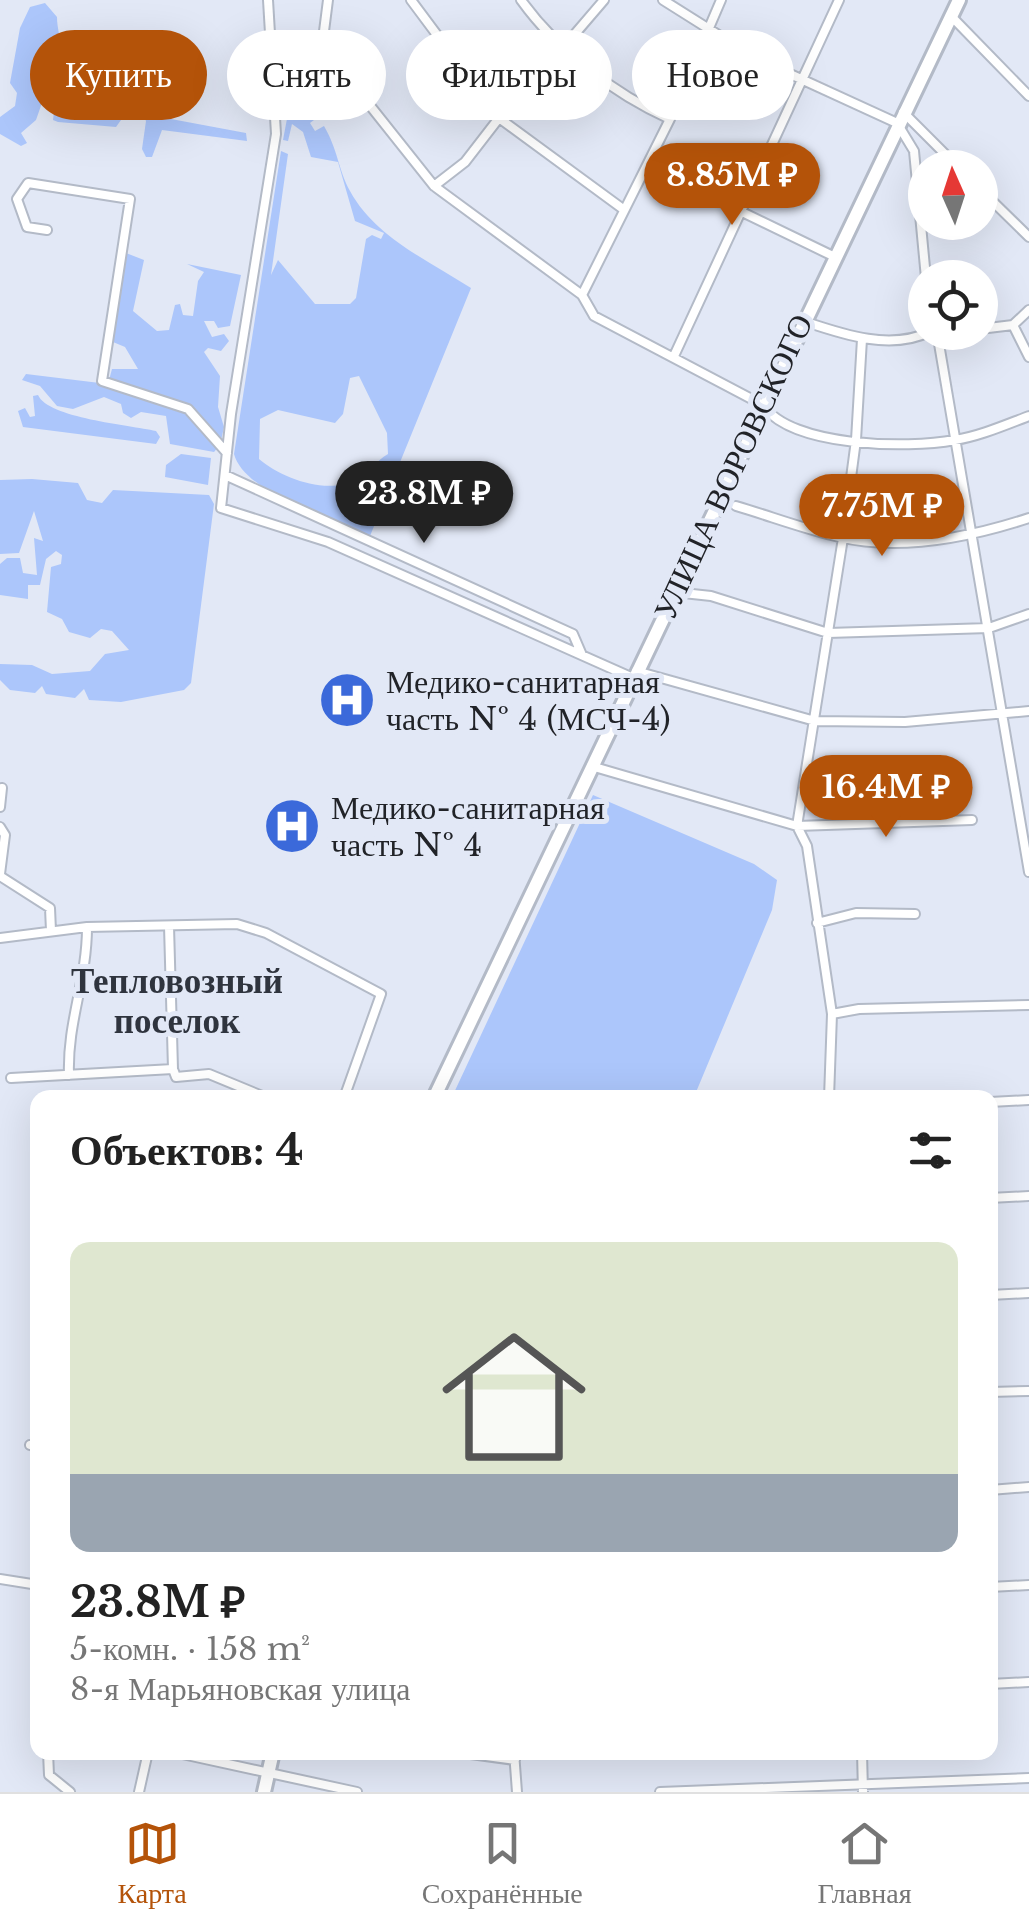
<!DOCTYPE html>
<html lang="ru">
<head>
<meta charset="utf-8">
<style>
	body { margin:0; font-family:"Libre Baskerville",serif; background:#f2f2f2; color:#222; height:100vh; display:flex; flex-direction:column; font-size:38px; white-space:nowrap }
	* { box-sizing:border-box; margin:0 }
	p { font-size:32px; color:#767676 }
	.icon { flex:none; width:55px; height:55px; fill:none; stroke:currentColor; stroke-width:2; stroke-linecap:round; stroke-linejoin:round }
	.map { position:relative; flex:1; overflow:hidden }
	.panel { position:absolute; left:30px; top:1090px; width:968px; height:670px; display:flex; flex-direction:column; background:#fff; border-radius:20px; box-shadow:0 10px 40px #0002 }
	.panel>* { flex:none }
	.banner { position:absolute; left:30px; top:30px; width:970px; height:90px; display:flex; gap:20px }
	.needle { width:65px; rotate:357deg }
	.tools { position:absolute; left:908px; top:150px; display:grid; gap:20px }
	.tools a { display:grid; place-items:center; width:90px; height:90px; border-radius:50%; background:#fff; box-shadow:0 10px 40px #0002; font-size:50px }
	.price { position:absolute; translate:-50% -85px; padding:0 22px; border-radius:35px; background:#b45309; color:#fff; font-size:32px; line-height:65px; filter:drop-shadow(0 2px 5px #0008) }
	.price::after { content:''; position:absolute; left:50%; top:60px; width:30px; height:22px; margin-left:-15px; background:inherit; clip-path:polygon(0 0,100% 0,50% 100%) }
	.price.on { background:#222; color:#fff }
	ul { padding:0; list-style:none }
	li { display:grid; align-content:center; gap:20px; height:530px; padding:0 40px }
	li span { display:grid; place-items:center; height:310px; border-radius:20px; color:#555 }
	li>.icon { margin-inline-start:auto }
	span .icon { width:180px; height:180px; fill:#fffc; stroke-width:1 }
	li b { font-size:42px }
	h2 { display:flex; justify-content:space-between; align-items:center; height:120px; padding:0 40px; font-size:42px }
	.pill { padding:0 35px; border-radius:45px; background:#fff; box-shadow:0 10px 40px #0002; font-size:35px; line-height:90px }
	.pill.on { background:#b45309; color:#fff }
	.tab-bar { display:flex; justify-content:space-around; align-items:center; height:140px; border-top:2px solid #e0e0e0; background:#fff; font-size:28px; color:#767676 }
	.tab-bar a { display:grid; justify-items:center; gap:5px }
	.tab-bar .on { color:#b45309 }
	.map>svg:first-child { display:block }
</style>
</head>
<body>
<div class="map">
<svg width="1029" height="1792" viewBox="0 0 1029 1792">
	<rect width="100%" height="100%" fill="#e2e8f6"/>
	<path fill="#acc6fb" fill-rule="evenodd" d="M45 3 57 17C57 31 63 44 60 57L50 54 48 61 153 88 165 98 171 119 246 133 247 141 162 130 152 157H146L142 149 146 121 136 99 116 127 58 122 53 120 55 103 44 97 36 120 21 133 27 143 21 146 0 134V117L15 106 17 93 10 83 20 28 30 7Z
		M289 108 315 111 318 117 310 123 315 131 324 126C338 150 338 169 350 191 375 237 429 261 471 288L370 536C335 520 244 493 234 454L281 151 288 154 271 275 278 260 315 304H350L356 298 366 239 372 235 381 239 384 233 355 221 338 162 311 157 303 132 292 124 288 141 283 140ZM359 376 387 433 388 454C376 461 368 473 357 479 328 496 281 478 259 459L260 419 278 410 335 423 343 414 350 378Z
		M126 253 144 260 133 311 157 331 169 330 175 305 180 304 183 315 193 316 198 281 204 272 187 264 241 275 230 326 218 328 214 321H204L212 337 224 334 229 341 221 351 208 348 204 352 220 376 218 407 224 427 220 445 214 452 170 444 166 416 141 412 131 418 123 413 121 404 104 397 73 409 57 406 40 386 22 380 26 374 108 384 112 369H138L125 347 113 342Z
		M38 395C48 418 129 425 156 431L160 437 156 444 23 427 18 411 25 408 30 417 35 416 33 396Z
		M181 454 211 458 208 485 165 477 166 465Z
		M32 479 78 483 87 500 102 503 113 490 209 495 214 504 191 683 184 690 121 702 89 700 84 689 75 698 46 694 42 686 35 693 10 690 0 680V664L32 665 52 674 90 671 105 654 129 650 112 631 101 629 90 638 69 632 62 619 47 612 51 567 61 564 62 555 56 551 46 559 40 585H28V599L0 595V564L7 558H20L23 573 37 575 34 538 43 541 34 511 19 553 0 554V480Z
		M593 795 754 864 777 880 772 910 694 1097H452Z"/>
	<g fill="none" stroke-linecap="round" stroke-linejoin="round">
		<g stroke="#b3bac7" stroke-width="12">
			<path id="street" d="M268 0 276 134 231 414 221 508 328 542 633 678
				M328 0 323 39 329 54 434 186 582 295 594 316 763 405C791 447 907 449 955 440 980 436 1005 425 1029 416
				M411 0 499 118 623 209
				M521 0C557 50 614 94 670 119
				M663 0 755 58 897 123 914 151 926 278
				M950 15 1029 96
				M532 84 604 0
				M903 112 959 168
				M647 166 833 256
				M434 186 465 162 499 118
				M980 189 1029 237
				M47 230 27 227 17 199 28 183 130 199 102 381 188 409 227 453
				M582 295 670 119 721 0
				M925 304V324
				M803 321C842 334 890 351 929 332
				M1013 325 1029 357
				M980 329 1013 325 1029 310
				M937 332 1029 872
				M674 356 839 0
				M225 475 573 634 582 655
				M736 506C770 516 804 529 839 537 901 552 971 537 1029 518
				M674 592 711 596 828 633 989 628 1029 614
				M636 671 815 721 905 722 1029 711
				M591 766 797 826 972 820
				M0 807 2 788
				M0 827 5 835 0 874
				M0 876 50 908 51 931
				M817 923 856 913 915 914
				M169 926 173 1069
				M0 938 87 927 237 924 266 933 381 994 344 1098
				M832 1014 859 1009 1029 1005
				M69 1075C67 1022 87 981 87 927
				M11 1078 173 1069 176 1077 209 1074 267 1098
				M829 1098 832 1014 807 846 797 826 843 538 856 440 862 339
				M990 1102 1029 1100
				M990 1198 1029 1196
				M990 1295 1029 1293
				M990 1392 1029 1391
				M30 1445 38 1446
				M990 1490 1029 1487
				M0 1579 38 1585
				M990 1587 1029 1585
				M990 1684 1029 1682
				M48 1752 49 1775 70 1792
				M173 1752 357 1792
				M456 1752 515 1760
				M514 1752 517 1792
				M862 1752 863 1792
				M139 1792 148 1752
				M660 1792 1029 1778"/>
		</g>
		<g stroke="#b3bac7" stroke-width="18">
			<path id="primary" d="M434 1098 959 0
				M264 1792 273 1752"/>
		</g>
		<use href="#street" stroke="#fff" stroke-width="8"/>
		<use href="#primary" stroke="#fff" stroke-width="12"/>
	</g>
	<defs>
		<g id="hospital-disc" transform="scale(2.875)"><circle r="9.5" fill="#3b69da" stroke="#e2e8f6"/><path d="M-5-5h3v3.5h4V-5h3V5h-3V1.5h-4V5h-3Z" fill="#fff"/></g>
	</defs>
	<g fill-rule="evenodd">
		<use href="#hospital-disc" x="347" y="700"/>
		<use href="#hospital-disc" x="292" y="826"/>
	</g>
	<g text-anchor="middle" stroke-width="10" stroke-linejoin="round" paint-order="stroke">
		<g font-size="32" fill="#212328" stroke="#e2e8f6">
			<text transform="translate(733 467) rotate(-65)" y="11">УЛИЦА ВОРОВСКОГО</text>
		</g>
		<g font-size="32" fill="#212328" stroke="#e2e8f6" text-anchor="start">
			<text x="386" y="693">Медико-санитарная<tspan x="386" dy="37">часть № 4 (МСЧ-4)</tspan></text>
			<text x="331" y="819">Медико-санитарная<tspan x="331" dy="37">часть № 4</tspan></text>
		</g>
		<g font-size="35" font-weight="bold" fill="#2f343e" stroke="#e2e8f6">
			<text x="177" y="993">Тепловозный<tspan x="177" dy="40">поселок</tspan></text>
		</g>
	</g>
</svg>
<div class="tools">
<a><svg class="needle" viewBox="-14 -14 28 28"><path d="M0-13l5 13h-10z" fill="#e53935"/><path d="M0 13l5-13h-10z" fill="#767676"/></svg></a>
<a><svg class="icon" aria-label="locate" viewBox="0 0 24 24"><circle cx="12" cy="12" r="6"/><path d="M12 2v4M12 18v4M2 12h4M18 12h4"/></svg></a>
</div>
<b class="price" style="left:732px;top:228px">8.85M ₽</b>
<b class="price on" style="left:424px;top:546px">23.8M ₽</b>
<b class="price" style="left:882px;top:559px">7.75M ₽</b>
<b class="price" style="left:886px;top:840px">16.4M ₽</b>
<div class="banner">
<a class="pill on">Купить</a>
<a class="pill">Снять</a>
<a class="pill">Фильтры</a>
<a class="pill">Новое</a>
</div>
<section class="panel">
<h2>Объектов: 4<svg class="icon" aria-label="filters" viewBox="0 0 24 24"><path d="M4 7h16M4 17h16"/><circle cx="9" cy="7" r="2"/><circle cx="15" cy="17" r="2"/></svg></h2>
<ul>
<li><span style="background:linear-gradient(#dfe7d0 75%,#9aa5b1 0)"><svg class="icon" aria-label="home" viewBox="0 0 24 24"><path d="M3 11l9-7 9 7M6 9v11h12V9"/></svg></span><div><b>23.8M ₽</b><p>5-комн. · 158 m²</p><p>8-я Марьяновская улица</p></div></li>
</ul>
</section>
</div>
<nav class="tab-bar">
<a class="on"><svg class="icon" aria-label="map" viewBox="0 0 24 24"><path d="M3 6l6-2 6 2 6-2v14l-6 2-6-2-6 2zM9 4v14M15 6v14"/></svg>Карта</a>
<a><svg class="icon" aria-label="saved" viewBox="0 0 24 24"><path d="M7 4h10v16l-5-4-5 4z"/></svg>Сохранённые</a>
<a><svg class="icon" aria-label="home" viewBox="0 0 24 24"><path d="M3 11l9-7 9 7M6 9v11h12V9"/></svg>Главная</a>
</nav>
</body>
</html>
